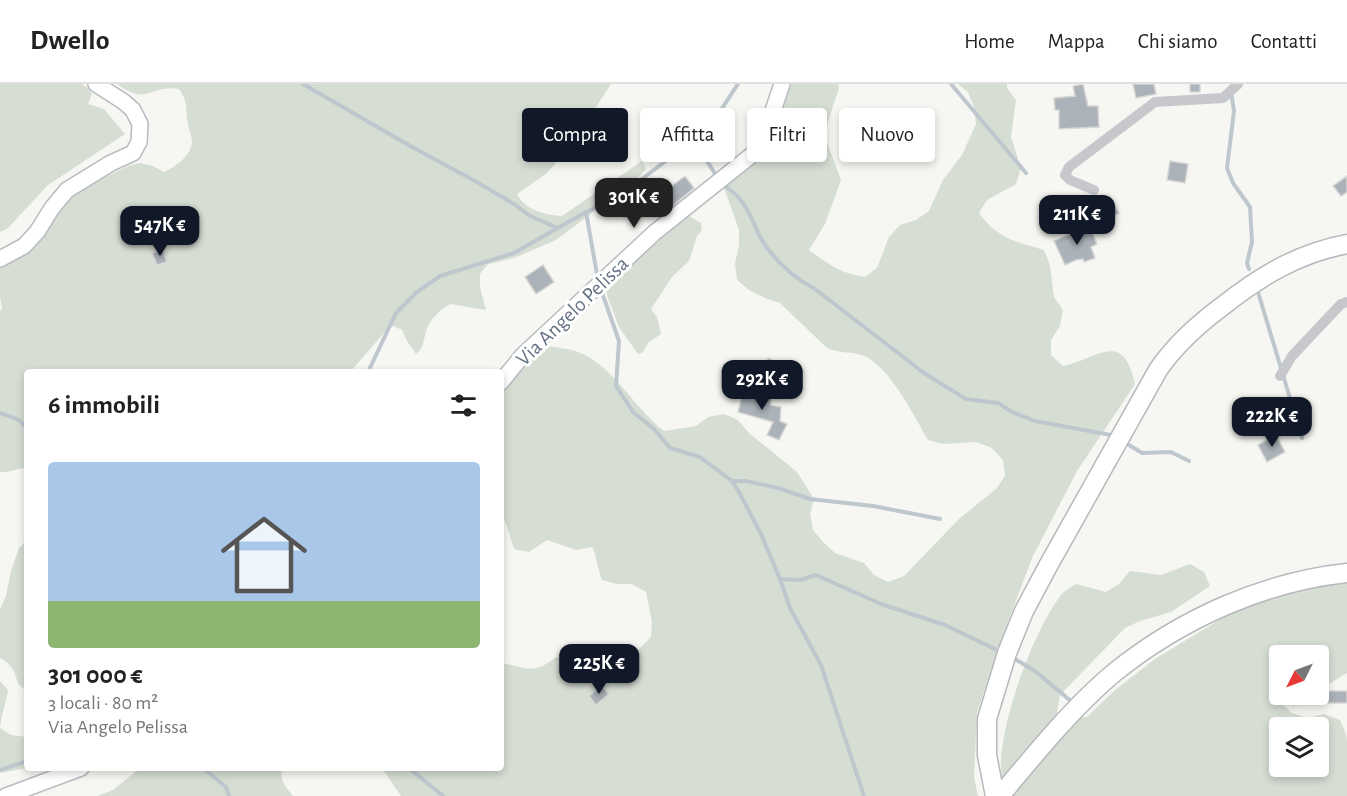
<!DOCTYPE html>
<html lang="it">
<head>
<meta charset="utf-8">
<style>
	body { margin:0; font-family:"Alegreya Sans",sans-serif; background:#f2f2f2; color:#222; height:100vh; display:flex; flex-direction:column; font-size:22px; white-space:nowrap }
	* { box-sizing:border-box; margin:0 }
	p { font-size:20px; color:#767676 }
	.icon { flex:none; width:33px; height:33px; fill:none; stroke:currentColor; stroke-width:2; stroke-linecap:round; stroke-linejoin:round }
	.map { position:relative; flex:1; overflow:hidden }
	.panel { position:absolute; left:24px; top:285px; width:480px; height:402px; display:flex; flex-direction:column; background:#fff; border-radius:6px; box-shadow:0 3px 9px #0003 }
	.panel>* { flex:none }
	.guide { position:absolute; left:522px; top:24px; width:570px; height:54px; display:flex; gap:12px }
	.needle { width:39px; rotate:228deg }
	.controls { position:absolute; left:1269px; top:561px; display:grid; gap:12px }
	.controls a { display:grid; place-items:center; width:60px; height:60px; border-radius:6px; background:#fff; box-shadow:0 3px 9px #0003; font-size:30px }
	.price { position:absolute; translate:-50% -51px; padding:0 14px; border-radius:12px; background:#111827; color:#fff; font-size:20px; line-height:39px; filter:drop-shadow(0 2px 3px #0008) }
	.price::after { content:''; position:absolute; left:50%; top:36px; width:18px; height:14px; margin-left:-9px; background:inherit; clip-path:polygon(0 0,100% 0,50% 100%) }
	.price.selected { background:#222; color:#fff }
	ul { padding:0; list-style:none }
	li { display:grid; align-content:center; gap:12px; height:318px; padding:0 24px }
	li+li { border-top:2px solid #e0e0e0 }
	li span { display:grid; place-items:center; height:186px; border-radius:6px; color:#555 }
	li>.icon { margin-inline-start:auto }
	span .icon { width:108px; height:108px; fill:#fffc; stroke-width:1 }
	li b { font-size:26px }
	h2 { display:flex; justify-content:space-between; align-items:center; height:72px; padding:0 24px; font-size:26px }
	.pill { padding:0 21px; border-radius:6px; background:#fff; box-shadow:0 3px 9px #0003; font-size:21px; line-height:54px }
	.pill.selected { background:#111827; color:#fff }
	header { display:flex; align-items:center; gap:36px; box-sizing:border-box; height:84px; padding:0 30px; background:#fff; border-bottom:2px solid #e0e0e0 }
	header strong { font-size:28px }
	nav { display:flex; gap:33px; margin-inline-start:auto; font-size:21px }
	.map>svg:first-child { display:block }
</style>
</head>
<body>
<header>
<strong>Dwello</strong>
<nav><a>Home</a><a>Mappa</a><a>Chi siamo</a><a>Contatti</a></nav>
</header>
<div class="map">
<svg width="1347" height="712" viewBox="0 0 1347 712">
	<rect width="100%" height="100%" fill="#f6f6f2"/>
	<path fill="#d6ddd3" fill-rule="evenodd" d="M0 0H81L87 3 92 10 88 20 104 25 125 50 48 101 7 145 0 148Z
		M117 0H611L570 63 546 90 517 110C524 126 546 131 562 132L642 77 646 85 637 95 556 156 514 174 488 180 480 190V203L486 226 450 220C442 225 432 233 428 242 423 252 426 262 416 270L407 257 402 246 391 241 350 288H27V384C17 384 9 389 0 388V227L2 225 0 212V179L73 109 128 82 140 79 153 82 164 88C173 84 188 74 191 63 194 55 189 48 188 40 185 25 189 19 179 5 149 0 149 23 117 0Z
		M787 0H838L839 4 824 50 841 96 825 140 809 166C828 180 842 190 865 193L877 184 889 153 900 141 916 136 929 127 943 96 962 71 976 40 974 23 968 8 958 0H1007V4L1016 16 1011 53 1021 84 1016 100 987 116 979 129C997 154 1015 158 1044 166L1050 181 1054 213 1063 226 1060 242 1051 256V271L1063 282C1097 275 1123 244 1135 300L1077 387 1032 474 999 562 977 629 974 693 978 712H401L382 684H501V579C527 583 533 592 556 573L571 578 601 581H617L630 574 651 553 652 538 646 508 632 500H617L602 496C598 487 596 468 592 463L576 466 547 456 529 468 514 465 505 437 501 435V309L526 275 542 261C555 264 571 264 583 270 617 287 635 325 664 347L696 342 708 333 724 330 738 336 749 349 797 388 814 415 810 430 813 446 823 458 835 469 864 479 874 491 888 498 904 492 959 435 996 405 1005 392 1003 376 992 364 976 358 943 360 928 356C913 330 893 289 867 273 856 267 839 270 827 264L780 219 765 214 749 206 737 196 735 179 739 162V146L724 104 760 75 773 55Z
		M687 131 701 139 702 146 697 152 689 177 672 193 651 225 657 233 661 250 649 258 643 268 638 270 619 243 608 214 605 201 647 163Z
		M27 456V607L18 600C15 588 12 580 0 574V525L6 512 11 487 19 464Z
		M1190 480 1204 488 1210 502 1171 528 1140 537 1125 544 1060 611 1057 628 1071 634 1087 633 1115 606 1155 575 1224 533 1286 508 1347 496V589L1329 600H1319L1318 572H1280V610L1282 611 1281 619 1292 629 1308 634 1324 630 1340 636 1346 650 1347 658V712H1006C1005 703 1002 694 1001 685 999 640 1034 546 1061 511 1065 506 1071 503 1076 500L1106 508 1119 500 1130 487 1161 491ZM1280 644H1318V682H1280Z
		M0 597 8 606C6 619 1 631 0 644L11 651 27 653V684L0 689Z
		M140 684H282C279 696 286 703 293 712H97L113 706Z"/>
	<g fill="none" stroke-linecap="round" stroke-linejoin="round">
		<path stroke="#bec7ce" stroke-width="4" d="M303 0 412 63 475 97 514 120 530 132 558 144
			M951 0 1026 89
			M1231 8 1234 27 1227 84 1233 99 1250 123 1252 158 1247 179 1249 185
			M694 56 717 93
			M722 99C727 104 734 108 739 114 749 125 753 138 759 151 772 175 791 192 815 205L924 289 966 315 998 319 1012 328 1035 337 1111 351
			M586 128 598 196
			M600 203 619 257 616 302 633 328 654 345 670 364 700 373 732 397 740 410 761 450 780 495 790 524 821 581 864 712
			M1258 208 1302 354
			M368 288 396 229 417 208 440 192 514 169 586 128 618 113 699 52 715 35 738 0
			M0 329 17 335 27 343
			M1129 361 1142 369 1171 368 1189 377
			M732 397H746L778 404 810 415 873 422 940 435
			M781 495 800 496 816 491 881 520 945 541 995 565
			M1015 575 1035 587 1072 618
			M203 684 226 703 229 712
			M409 684 443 712
			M0 686 27 677"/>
	</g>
	<path fill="#abb2b9" stroke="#d7d7d5" stroke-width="1.5" d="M1083 0 1088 22H1098L1099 43 1059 45V26H1055L1054 14 1075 12 1073 2Z
		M1133 0H1154L1156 10 1136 14Z
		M1190 0H1200V8H1190Z
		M1170 77 1188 80 1185 99 1167 96Z
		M685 92 694 104 671 123 661 110Z
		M1347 92V108L1341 112 1333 102Z
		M1111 116 1119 129 1099 140 1092 128Z
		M1090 143 1097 160 1091 163 1095 174 1084 178 1083 175 1076 176 1065 181 1054 157 1076 147 1077 149Z
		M163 166 167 178 157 181 152 169Z
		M543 181 554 198 536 210 525 193Z
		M769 274 778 281 765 297 756 290Z
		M744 303 772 312 770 321 781 323 780 337 787 340 779 356 767 351 773 338 738 328Z
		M1276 351 1285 368 1267 378 1258 361Z
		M602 601 609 610 596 621 589 612Z
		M1326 607H1347V619H1326Z
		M1292 610H1301L1303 620 1293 621Z"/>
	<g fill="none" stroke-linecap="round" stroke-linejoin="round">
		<g stroke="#b8bbc0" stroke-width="18">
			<path id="secondary" d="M0 175 24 162 37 148 52 124 67 106 111 79 133 69 139 58 140 40 133 26 124 18 96 0
				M501 298 523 271 654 149 753 70 762 59 782 0
				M6 712 81 684"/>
		</g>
		<g stroke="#b6b8bc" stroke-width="21">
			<path id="highway" d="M995 712 987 671V635L1007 569 1024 527 1048 482 1158 286C1175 261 1196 242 1220 224 1259 193 1298 169 1347 160
				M1000 712C1034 671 1074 622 1115 588 1181 535 1263 498 1347 489"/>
		</g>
		<path stroke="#c6c8cc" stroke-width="10" d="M1094 106 1070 96 1065 91 1069 83 1155 18 1223 14 1238 0
			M1280 292 1292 272 1341 220 1347 218"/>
		<use href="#secondary" stroke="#fff" stroke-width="15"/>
		<use href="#highway" stroke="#fff" stroke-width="18"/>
	</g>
	<g text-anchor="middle" stroke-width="6" stroke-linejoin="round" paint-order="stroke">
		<g font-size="21" fill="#647284" stroke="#fff">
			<text transform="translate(572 227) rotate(-44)" y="7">Via Angelo Pelissa</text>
		</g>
	</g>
</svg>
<div class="controls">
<a><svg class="needle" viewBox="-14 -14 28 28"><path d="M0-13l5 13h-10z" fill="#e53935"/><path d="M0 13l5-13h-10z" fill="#767676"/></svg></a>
<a><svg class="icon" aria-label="layers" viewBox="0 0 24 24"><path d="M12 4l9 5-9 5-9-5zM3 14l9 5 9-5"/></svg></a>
</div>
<b class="price selected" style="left:634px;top:145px">301K €</b>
<b class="price" style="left:1077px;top:162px">211K €</b>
<b class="price" style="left:160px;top:173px">547K €</b>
<b class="price" style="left:762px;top:327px">292K €</b>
<b class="price" style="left:1272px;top:364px">222K €</b>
<b class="price" style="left:599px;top:611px">225K €</b>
<div class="guide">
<a class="pill selected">Compra</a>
<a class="pill">Affitta</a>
<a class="pill">Filtri</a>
<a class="pill">Nuovo</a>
</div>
<section class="panel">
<h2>6 immobili<svg class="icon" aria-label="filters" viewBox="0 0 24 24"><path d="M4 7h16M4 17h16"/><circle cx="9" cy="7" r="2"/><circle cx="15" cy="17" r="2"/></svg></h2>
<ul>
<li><span style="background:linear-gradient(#a9c7e8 75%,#8fb573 0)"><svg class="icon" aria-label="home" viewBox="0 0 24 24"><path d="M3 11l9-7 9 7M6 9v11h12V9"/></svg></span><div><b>301 000 €</b><p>3 locali · 80 m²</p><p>Via Angelo Pelissa</p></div></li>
</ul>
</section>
</div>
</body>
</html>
